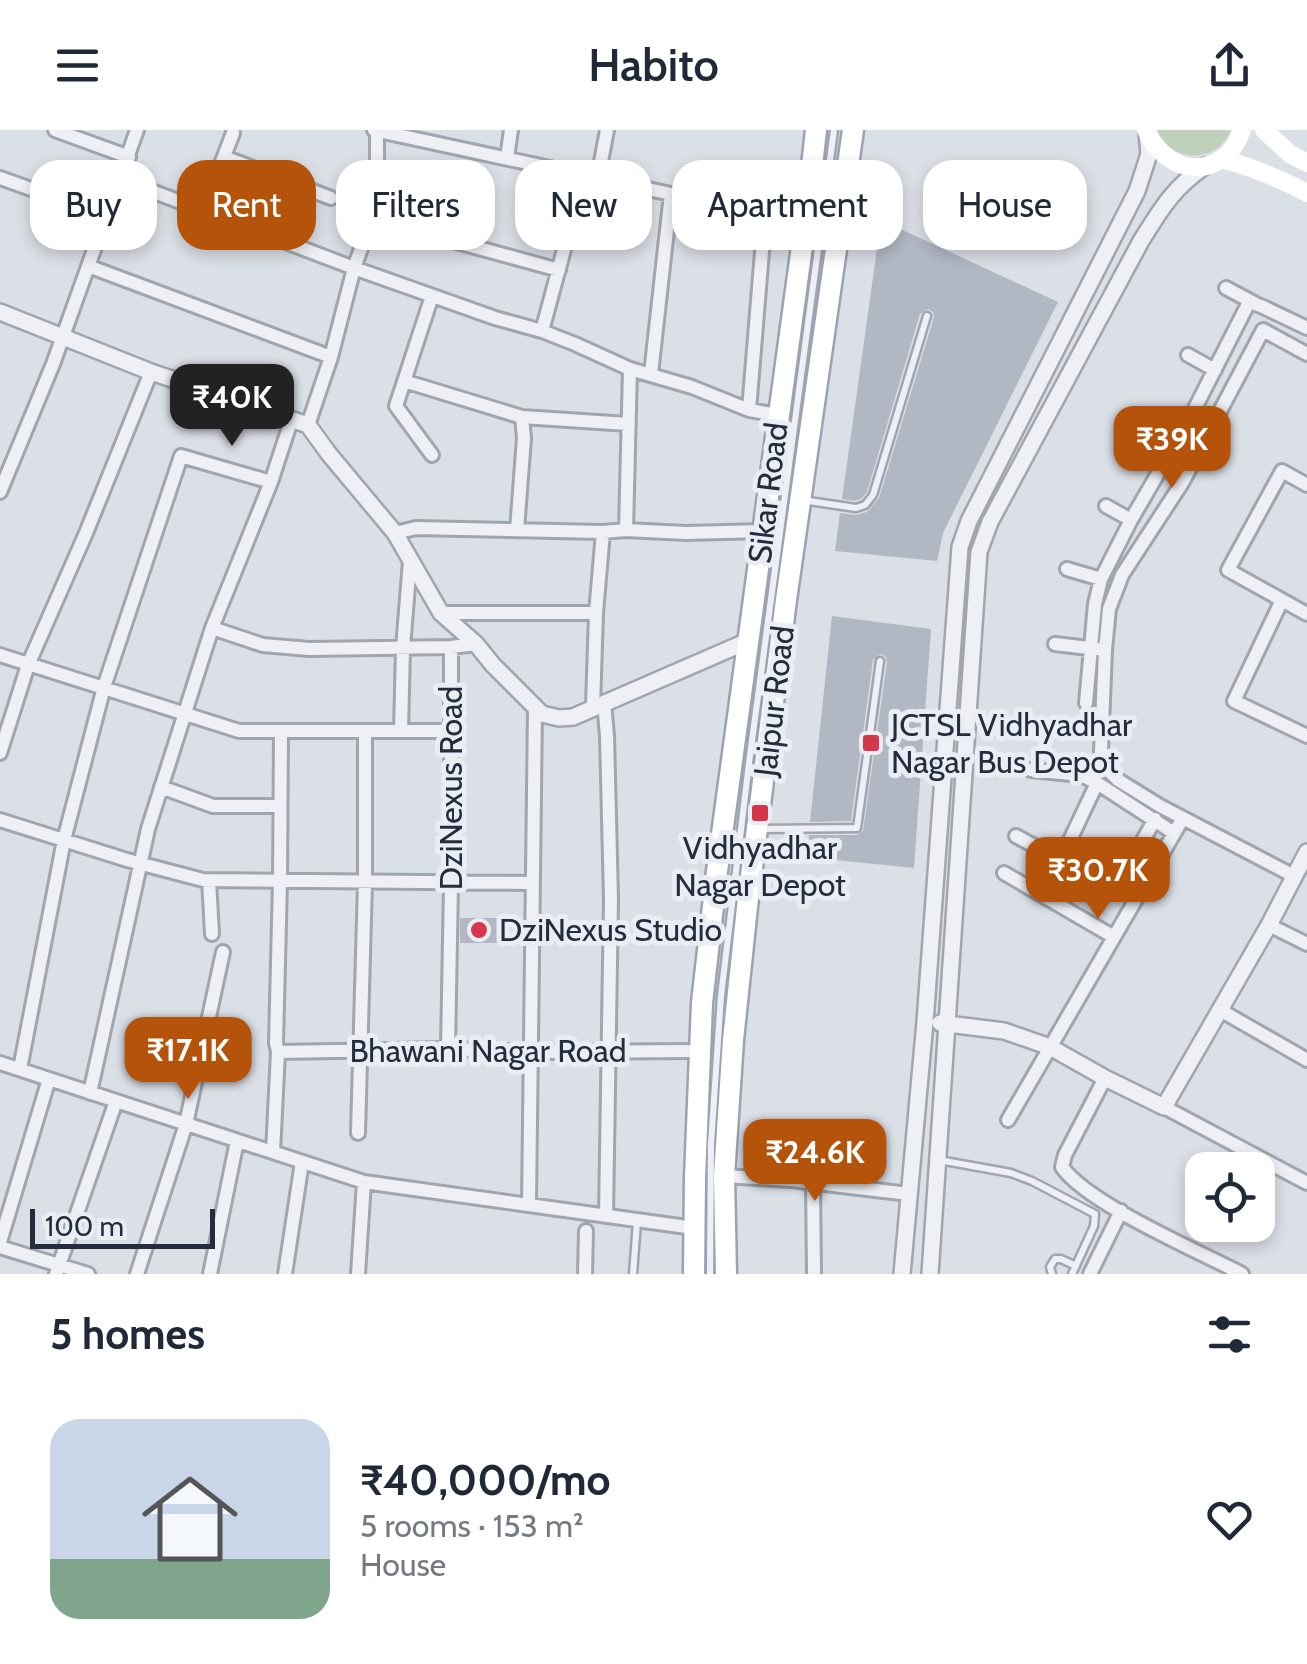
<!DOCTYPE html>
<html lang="en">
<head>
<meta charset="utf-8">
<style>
	body { margin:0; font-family:Cabin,sans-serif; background:#f6f6f7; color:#1f2937; height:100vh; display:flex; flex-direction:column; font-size:38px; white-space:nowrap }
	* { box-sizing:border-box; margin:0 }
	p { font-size:32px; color:#747a83 }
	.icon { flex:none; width:55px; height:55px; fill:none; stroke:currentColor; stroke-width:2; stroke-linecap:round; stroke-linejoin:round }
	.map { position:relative; height:1144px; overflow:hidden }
	.side { display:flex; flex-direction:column; background:#fff; flex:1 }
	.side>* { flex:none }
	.top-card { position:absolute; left:30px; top:30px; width:1248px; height:90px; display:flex; gap:20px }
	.tools { position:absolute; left:1185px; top:1022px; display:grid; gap:20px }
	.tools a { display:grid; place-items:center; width:90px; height:90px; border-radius:20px; background:#fff; box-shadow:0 5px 15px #0003; font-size:50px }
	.scale { position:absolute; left:30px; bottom:25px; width:185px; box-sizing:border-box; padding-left:10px; border:5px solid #242d3d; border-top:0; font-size:28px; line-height:35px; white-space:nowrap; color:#242d3d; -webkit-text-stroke:8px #eaeef4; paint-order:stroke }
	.price { position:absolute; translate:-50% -85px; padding:0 22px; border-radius:20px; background:#b45309; color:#fff; font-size:32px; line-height:65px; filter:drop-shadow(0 2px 5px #0008) }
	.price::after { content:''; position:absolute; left:50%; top:60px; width:30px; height:22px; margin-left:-15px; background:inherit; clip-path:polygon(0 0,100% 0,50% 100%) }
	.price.current { background:#222; color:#fff }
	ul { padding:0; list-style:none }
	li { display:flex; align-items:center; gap:30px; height:250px; padding:0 50px }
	li span { display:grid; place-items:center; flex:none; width:280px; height:200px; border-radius:30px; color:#555 }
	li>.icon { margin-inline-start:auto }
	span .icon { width:120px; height:120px; fill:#fffc; stroke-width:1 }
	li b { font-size:42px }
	h2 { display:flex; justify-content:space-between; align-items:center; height:120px; padding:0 50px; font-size:42px }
	.chip { padding:0 35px; border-radius:30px; background:#fff; box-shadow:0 5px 15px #0003; font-size:35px; line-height:90px }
	.chip.current { background:#b45309; color:#fff }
	header { display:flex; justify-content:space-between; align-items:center; height:130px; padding:0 50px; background:#fff; font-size:45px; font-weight:600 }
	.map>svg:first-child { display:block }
</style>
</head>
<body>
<header><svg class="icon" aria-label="menu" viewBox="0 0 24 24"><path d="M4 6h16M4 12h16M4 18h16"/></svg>Habito<svg class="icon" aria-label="share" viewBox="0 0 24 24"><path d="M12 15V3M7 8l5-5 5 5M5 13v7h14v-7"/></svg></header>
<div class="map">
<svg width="1307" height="1144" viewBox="0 0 1307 1144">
	<rect width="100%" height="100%" fill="#dbdfe6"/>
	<path fill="#c0d1bb" d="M1157 0H1231C1217 34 1171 34 1157 0Z"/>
	<path fill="#b2b8c3" d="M881 90 1058 172 943 403 937 431 835 421 840 383 856 385 867 382 879 368 934 187 933 182 928 179 920 184 867 362 861 369 855 371 842 369Z
		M832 486 931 499 914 738 806 727 809 705H857L863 701 887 532 885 526 880 524 873 530 851 691 810 692Z
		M460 788H502L501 813H460Z"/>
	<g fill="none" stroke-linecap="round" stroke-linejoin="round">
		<g stroke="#a0a6b0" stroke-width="11">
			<path id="service" d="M802 370 856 378 865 375 873 365 927 186
				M758 699 857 698 880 531
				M939 1030 1011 1043 1032 1051 1095 1084 1094 1096 1072 1144
				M633 1144 637 1092
				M710 1144 711 1014 721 866 749 633 834 0
				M1052 1144 1050 1137 1055 1129H1061L1076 1136"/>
		</g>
		<g stroke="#a0a6b0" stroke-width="18">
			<path id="minor" d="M55 0 129 27
				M374 0 671 64 766 73 808 72
				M224 27 331 68
				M507 28 511 0
				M0 48 107 86
				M598 48 607 0
				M120 49 354 138 495 188 542 201 575 214 630 239 692 257 749 280 778 285
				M203 81 233 3
				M427 104 559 140
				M88 136 331 227
				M1226 158 1256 174
				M542 201 569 101
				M1188 225 1215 240
				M651 244 671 64
				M404 251 522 287 628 294
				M749 280 766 73
				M308 295 331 227 354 138 377 74V1
				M432 325 396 276 432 166
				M1307 355 1282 341 1228 440 1307 484
				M0 362 53 234 137 0
				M1106 376 1131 390
				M517 400 524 308 522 287
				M626 400 630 239
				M395 403 416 398 603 402 626 400 686 403 764 401
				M1067 439 1101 449
				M1282 470 1234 571 1307 606
				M441 483H596
				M212 498 263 515 309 519 451 517 476 514
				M1055 514 1097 519
				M0 525 239 601H452
				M604 572 607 606 611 769 606 1086
				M1086 573 1095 474 1101 449 1131 390 1190 288 1247 176 1251 173 1261 176 1307 198
				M593 576 596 483 603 402
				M401 601 403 518 410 431
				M0 623 28 535 86 403 151 242
				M1031 640 1081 645 1097 653 1174 703
				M161 657 213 676H280
				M0 690 127 730 203 750 532 753
				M1016 706 1105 755 1113 756 1120 751 1155 689
				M1060 731 1097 653
				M1004 743 1114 807
				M1294 746 1160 676 1118 650 1108 640 1101 621 1105 520 1109 479 1122 445 1182 353 1263 200 1307 224
				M209 750 212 804
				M1269 795 1307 814
				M1220 880 1307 930
				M448 919 451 754V517
				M278 922 448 919 531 922 699 921
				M0 933 364 1052 694 1098
				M20 939 64 710 104 557 181 326 271 352
				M1105 948 1065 1025 1062 1037C1088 1074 1198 1121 1242 1144
				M90 963 148 699 212 498 271 352 291 291
				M1164 977 1307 1053
				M1008 990 1183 688
				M358 1003 365 753V601
				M273 1022 278 922 276 913 280 752 281 601
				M724 1046 791 1050 909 1064
				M813 1052 814 1144
				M529 1075 535 578
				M0 1112 49 949
				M0 1117 88 1144
				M56 1144 116 971
				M137 1144 186 994 223 822
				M210 1144 237 1011
				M285 1144 302 1032
				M358 1144 364 1052
				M585 1144 586 1101
				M1090 1144 1121 1081"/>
		</g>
		<g stroke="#a0a6b0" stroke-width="20">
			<path id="tertiary" d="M0 182 151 242 308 295 329 324 395 403 441 483 476 514 493 535 542 584 559 588 573 587 748 511
				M940 893 1004 901 1050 917 1105 948 1164 977 1269 795 1307 722
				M902 1144 925 892 960 417 969 391 1137 61 1149 24 1147 4
				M930 1144 979 422 990 392 1141 111C1161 79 1173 58 1205 36"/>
		</g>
		<g stroke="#9aa3b3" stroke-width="25">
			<path id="primary" d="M694 1144 695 1048 702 873 717 741 808 72 816 0
				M726 1144 724 1046 733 910 747 777 786 470 853 0"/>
		</g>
		<use href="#service" stroke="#eef0f5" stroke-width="6"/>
		<use href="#minor" stroke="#eef0f5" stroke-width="12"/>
		<use href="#tertiary" stroke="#eef0f5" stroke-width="15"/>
		<path stroke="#fff" stroke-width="18" d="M1146 0C1168 48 1224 51 1242 0
			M1264 0 1290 24 1307 33
			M1221 29C1252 37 1279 48 1307 63"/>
		<use href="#primary" stroke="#fff" stroke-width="20"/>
	</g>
	<g fill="#d5374a" stroke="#eaeef4" stroke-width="4">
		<rect x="861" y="603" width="20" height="20" rx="5"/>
		<rect x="750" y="673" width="20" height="20" rx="5"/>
		<circle cx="479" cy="800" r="10"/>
	</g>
	<g text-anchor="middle" stroke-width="10" stroke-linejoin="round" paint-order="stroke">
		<g font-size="32" fill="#242d3d" stroke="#eaeef4">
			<text transform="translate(768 363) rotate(-83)" y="11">Sikar Road</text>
			<text transform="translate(774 571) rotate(-83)" y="11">Jaipur Road</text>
			<text transform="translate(451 658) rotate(-90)" y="11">DziNexus Road</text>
			<text x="488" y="932">Bhawani Nagar Road</text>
		</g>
		<g font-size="32" fill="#242d3d" stroke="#eaeef4" text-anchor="start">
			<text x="891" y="606">JCTSL Vidhyadhar<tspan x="891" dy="37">Nagar Bus Depot</tspan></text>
			<text x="760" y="729" text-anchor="middle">Vidhyadhar<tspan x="760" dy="37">Nagar Depot</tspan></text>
			<text x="499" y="811">DziNexus Studio</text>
		</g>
	</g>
</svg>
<div class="tools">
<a><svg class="icon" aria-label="locate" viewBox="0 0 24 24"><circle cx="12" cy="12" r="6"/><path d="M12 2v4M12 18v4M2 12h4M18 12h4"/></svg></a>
</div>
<div class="scale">100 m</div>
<b class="price current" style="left:232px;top:319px">₹40K</b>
<b class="price" style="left:1172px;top:361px">₹39K</b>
<b class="price" style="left:1098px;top:792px">₹30.7K</b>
<b class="price" style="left:188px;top:972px">₹17.1K</b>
<b class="price" style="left:815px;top:1074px">₹24.6K</b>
<div class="top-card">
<a class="chip">Buy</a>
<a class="chip current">Rent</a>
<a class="chip">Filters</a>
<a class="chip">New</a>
<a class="chip">Apartment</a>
<a class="chip">House</a>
</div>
</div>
<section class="side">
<h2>5 homes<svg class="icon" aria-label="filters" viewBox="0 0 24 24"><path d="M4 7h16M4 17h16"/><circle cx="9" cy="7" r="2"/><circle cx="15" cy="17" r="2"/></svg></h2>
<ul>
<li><span style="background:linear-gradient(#c9d6e8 70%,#7fa58c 0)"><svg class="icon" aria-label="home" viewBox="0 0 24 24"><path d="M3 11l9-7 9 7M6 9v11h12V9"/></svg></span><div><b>₹40,000/mo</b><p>5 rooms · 153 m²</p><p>House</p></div><svg class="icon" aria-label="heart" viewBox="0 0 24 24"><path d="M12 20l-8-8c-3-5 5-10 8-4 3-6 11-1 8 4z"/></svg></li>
</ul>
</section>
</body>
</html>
